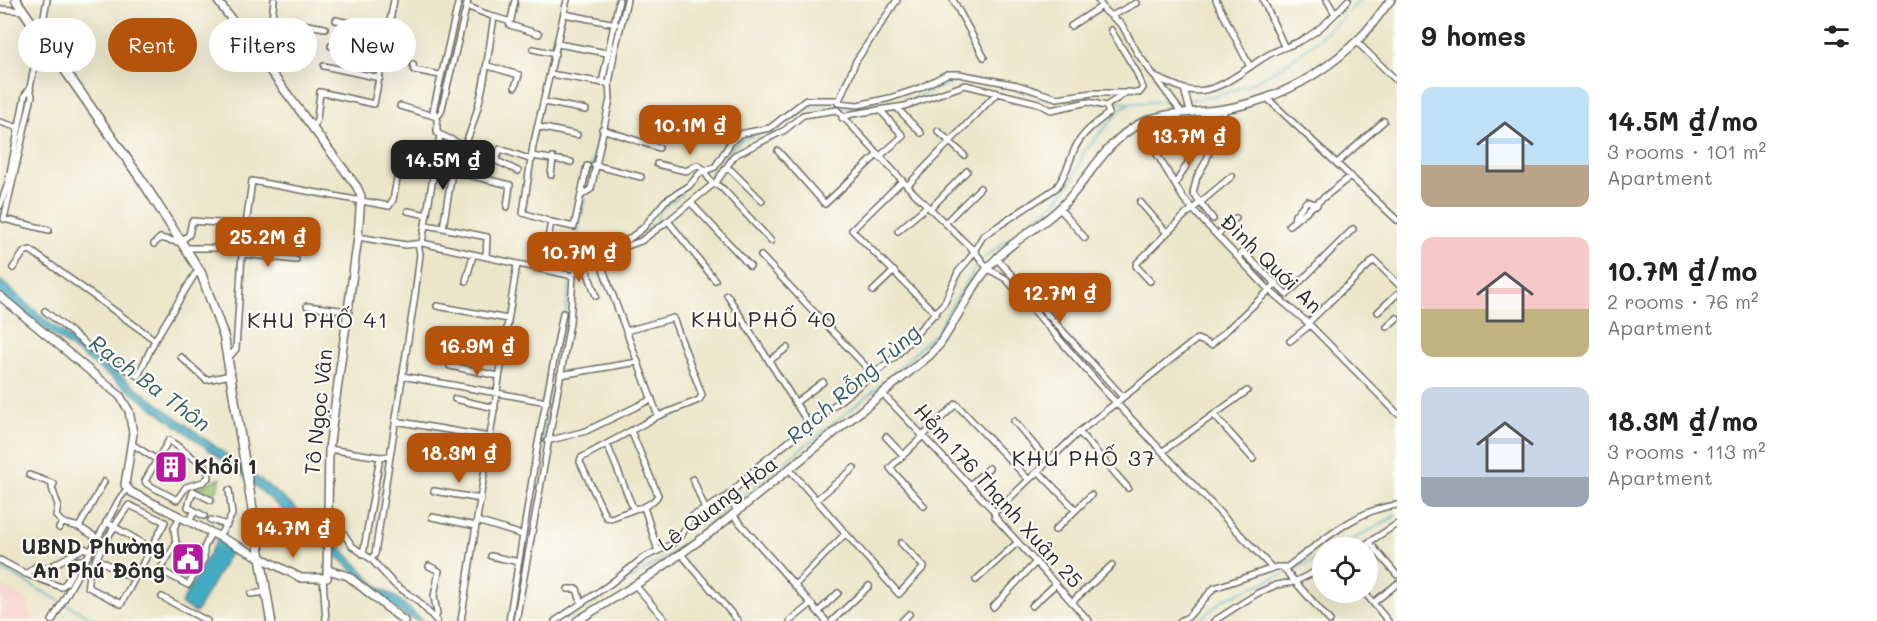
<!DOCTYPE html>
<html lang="en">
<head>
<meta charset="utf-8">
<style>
	body { margin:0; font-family:Mali,sans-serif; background:#f6f6f6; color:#222; height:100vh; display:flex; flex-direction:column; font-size:22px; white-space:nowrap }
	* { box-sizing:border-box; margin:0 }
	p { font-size:20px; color:#767676 }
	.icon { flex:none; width:33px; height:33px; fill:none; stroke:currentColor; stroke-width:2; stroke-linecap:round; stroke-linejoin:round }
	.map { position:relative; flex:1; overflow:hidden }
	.details { display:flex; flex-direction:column; background:#fff; width:480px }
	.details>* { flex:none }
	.top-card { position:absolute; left:18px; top:18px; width:570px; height:54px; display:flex; gap:12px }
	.tools { position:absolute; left:1312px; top:537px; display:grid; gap:12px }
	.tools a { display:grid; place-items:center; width:66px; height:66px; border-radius:50%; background:#fff; box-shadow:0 6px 24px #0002; font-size:30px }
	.price { position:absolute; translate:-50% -51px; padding:0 14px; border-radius:12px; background:#b45309; color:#fff; font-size:20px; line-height:39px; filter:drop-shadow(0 2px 3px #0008) }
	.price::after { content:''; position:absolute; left:50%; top:36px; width:18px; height:14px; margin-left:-9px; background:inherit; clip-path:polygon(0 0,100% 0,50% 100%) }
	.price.active { background:#222; color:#fff }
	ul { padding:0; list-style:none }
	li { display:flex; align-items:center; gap:18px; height:150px; padding:0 24px }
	li span { display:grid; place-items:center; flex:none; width:168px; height:120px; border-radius:12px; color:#555 }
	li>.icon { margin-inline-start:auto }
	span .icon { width:72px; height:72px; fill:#fffc; stroke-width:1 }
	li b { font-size:26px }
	h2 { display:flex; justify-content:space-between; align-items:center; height:72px; padding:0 24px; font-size:26px }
	.pill { padding:0 21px; border-radius:27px; background:#fff; box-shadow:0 6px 24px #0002; font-size:21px; line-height:54px }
	.pill.active { background:#b45309; color:#fff }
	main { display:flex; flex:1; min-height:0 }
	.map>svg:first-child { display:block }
</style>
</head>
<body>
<main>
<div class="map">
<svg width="1397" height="621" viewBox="0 0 1397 621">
	<defs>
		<pattern id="garden-furrows" width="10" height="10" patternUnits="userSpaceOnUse" patternTransform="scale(1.5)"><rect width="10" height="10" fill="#9ec774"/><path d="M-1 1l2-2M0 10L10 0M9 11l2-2" fill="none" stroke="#81a25f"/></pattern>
	</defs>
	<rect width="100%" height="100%" fill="#fdfcf7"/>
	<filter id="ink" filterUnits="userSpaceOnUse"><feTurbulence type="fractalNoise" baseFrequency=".0167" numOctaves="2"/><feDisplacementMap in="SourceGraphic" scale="12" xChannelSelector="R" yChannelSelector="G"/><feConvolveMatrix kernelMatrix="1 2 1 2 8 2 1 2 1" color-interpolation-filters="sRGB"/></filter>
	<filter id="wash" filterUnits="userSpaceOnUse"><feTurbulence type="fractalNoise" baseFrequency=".008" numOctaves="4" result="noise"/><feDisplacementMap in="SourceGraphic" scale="24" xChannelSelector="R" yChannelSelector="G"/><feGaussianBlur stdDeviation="1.35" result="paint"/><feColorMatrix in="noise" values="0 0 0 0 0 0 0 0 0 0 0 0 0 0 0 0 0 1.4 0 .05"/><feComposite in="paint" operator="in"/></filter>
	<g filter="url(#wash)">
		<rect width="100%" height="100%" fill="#ebe6c9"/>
		<path fill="#f7d0c9" d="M0 585 29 601 30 614 34 621H0Z"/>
		<path fill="url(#garden-furrows)" stroke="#647950" stroke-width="1.5" d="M221 478 213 499 192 489Z"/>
		<path fill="#42abc2" stroke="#366b76" stroke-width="1.5" d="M0 280 47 321 267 485 332 538 376 585 398 599 423 621C395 621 359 574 338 557 307 532 278 505 248 480 168 416 81 358 0 295Z
			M218 538 234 546 196 613 181 604Z"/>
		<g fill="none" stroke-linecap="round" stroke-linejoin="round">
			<path stroke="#42abc2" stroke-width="1.5" d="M617 21 622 0
				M606 80 608 64
				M1064 100 1083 101
				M1189 100C1255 95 1315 47 1360 0
				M1097 101 1107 102
				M1115 102 1131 103
				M861 107 904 102 959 80 984 81 1053 99
				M837 108H856
				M805 112 811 108H832
				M710 173 720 166 732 147 741 140 776 128 798 116
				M586 189 606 101 605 85
				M662 209 682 194
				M644 231 657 221 659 212
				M595 248 623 246
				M983 259 1055 203 1074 178 1084 152 1123 107 1133 103 1172 101
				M572 263 588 252
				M735 502 886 381 937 331 979 262
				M1337 548 1397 515
				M522 558 560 351 572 264 585 196
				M0 568 60 601
				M1289 572 1323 556
				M64 603 97 621
				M565 621 672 553 732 505
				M1198 621 1224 599 1284 574"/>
		</g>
	</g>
	<g filter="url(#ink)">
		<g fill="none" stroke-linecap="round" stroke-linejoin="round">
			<g stroke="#6e6c62" stroke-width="8">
				<path id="minor" d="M459 0 433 111 437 117V133L518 171
					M953 0 984 57
					M1098 0 1105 11 1122 25 1138 54 1181 112
					M1216 0 1250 67
					M1263 0 1284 46
					M1327 0 1335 14
					M466 6 494 17
					M0 9 24 11
					M564 14 616 24
					M1111 16 1136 3
					M272 19 274 0
					M336 20 388 32
					M508 21 510 25 539 34
					M1071 26 1102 6
					M1356 41 1397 81
					M558 44 607 53
					M331 46 382 56
					M533 49 555 54
					M259 58 263 54 272 19 325 28
					M413 64 414 70 440 75
					M324 66 380 78
					M488 66 519 75 515 87
					M550 74 605 83
					M1157 78 1184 89 1190 111
					M602 83 619 0
					M30 88 32 96 4 219 49 230
					M1184 89C1216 98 1242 70 1268 55 1278 49 1287 47 1298 42 1316 34 1335 15 1348 0
					M1267 98 1397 220
					M544 102 586 110
					M838 103 858 105 890 98 920 88 947 74H959L1017 85 1057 98 1092 93H1124
					M838 103 856 61 897 0
					M400 106 437 117
					M897 108 921 133
					M837 110 911 190 976 253 988 269 1006 279 1105 391 1272 568
					M437 117 441 112 468 0
					M842 118 852 114 905 106 965 85 1038 103 1051 110 1088 102 1106 106 1127 92 1139 93 1143 88 1136 71 1111 30
					M0 122 19 128
					M1139 124 1183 198 1207 225 1270 291 1308 323 1397 413
					M539 127 577 135
					M602 129 659 148
					M313 130 317 119 320 92 374 104 394 0
					M938 131 964 155
					M464 147C483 105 487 61 494 17L508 21 511 20 515 0
					M778 151 825 204 877 155
					M532 156 571 162
					M879 157 903 136 881 111
					M496 161 500 149 532 160
					M1337 163 1384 121
					M657 164 686 171 697 165 702 168 713 185
					M594 165 641 177
					M435 167 510 185 507 207
					M725 169 731 170 762 201
					M551 175 553 158
					M902 181 852 230 936 314
					M1176 183 1206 132 1208 112
					M715 184 723 189 771 241
					M907 186 997 93
					M582 195 591 189 610 99 609 84 614 54 627 0
					M1140 202 1167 233
					M691 203 750 266
					M0 206 8 183 25 95 30 88 47 0
					M930 209 967 171
					M1060 209 1085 238
					M408 211 427 215
					M1213 219 1193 193 1197 177 1206 161 1225 109
					M668 221 715 280
					M1294 221 1295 215 1307 201 1317 205
					M551 222 523 213 533 146 567 0
					M945 223 980 188
					M425 225 443 228 452 172
					M1289 225 1351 176
					M443 228 487 237 486 257
					M898 231 927 206
					M1217 235 1236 218
					M358 237 406 245 422 243 573 276 577 267 584 262 641 241 668 221 717 181 735 155 785 130 803 115 837 110
					M182 240 189 235 192 221 245 225
					M422 243 440 135
					M154 244 160 238 182 243
					M187 248H242
					M588 250 599 243 625 242 643 228 665 201 689 186 700 173 715 167 731 142 740 134 770 128 806 100H839
					M1243 252 1287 295
					M242 254 296 260
					M1241 254 1250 244
					M598 256 658 416 581 458 580 462 606 517 611 518 635 509
					M761 256 873 374
					M996 258 1123 397
					M584 262 596 296
					M13 268 24 252 30 250 155 340
					M542 269 551 222 574 227 587 166
					M466 281 473 255
					M1150 281 1136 266 1137 263 1183 217 1232 176
					M1346 287 1374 260 1397 283
					M873 291 894 271
					M1288 294 1353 229
					M727 295 769 361
					M307 306 348 311
					M437 306 508 319
					M1044 310 1076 279
					M45 311 98 354 138 376 155 340 195 274 201 273
					M1378 312 1397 294
					M1308 323 1344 288
					M1387 327 1397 318
					M626 331 673 318 702 395 699 400 658 416
					M1290 341 1310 325
					M787 348 769 361 810 426
					M181 357 206 380 231 375
					M228 358 236 349 242 254 252 181 389 206 393 200 398 174
					M450 366 499 376
					M475 366 477 355 502 359
					M560 375 638 362
					M402 376 547 402
					M882 393 994 511 995 517 1089 621
					M455 399 495 408
					M795 403 823 382
					M1214 415 1253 459
					M395 421 490 437
					M1014 421 1048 461
					M1079 432 1128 488
					M886 437 903 455
					M547 441 586 431 652 399
					M132 444 157 460 145 481 147 484 177 500 186 487 203 482 209 477 207 468 169 440 157 460
					M607 444 633 508C641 510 654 503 658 495L631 431
					M997 447 1029 480
					M329 449 380 457 390 456
					M1163 451 1247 391
					M790 470 899 594 924 567 901 543
					M1038 471 1076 510 1091 495
					M29 475 54 484 52 488 58 505 56 516 63 523
					M693 479 705 509
					M970 485 989 468
					M434 491 481 499
					M729 494 737 512
					M816 500 854 468
					M129 505 165 522 121 604 88 587C84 573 119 518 129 505Z
					M924 506 890 468 956 404 995 445
					M644 507 658 551
					M195 511 188 507 193 491 211 500
					M326 513 332 516 352 546 371 559 394 584 417 600 437 621
					M994 513 1079 432 1197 339 1211 345 1277 283
					M733 515 826 621
					M432 517 476 526
					M211 520 227 525
					M189 521 195 511 204 516
					M477 521 523 535
					M106 522 151 548
					M59 528 63 523 79 527
					M1055 530 1076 510
					M219 536 232 515 229 490
					M97 538 79 527 104 482
					M1369 542 1397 575
					M176 544 174 528 180 516
					M1360 548 1397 524
					M363 554 380 457
					M681 554 738 621
					M491 556 519 562
					M96 558 134 579
					M204 559 176 544 160 570 188 585 204 559V548L211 533
					M371 559 375 554 415 295 420 254 418 244
					M0 560 26 574 36 566 48 568 84 548 90 551
					M429 566 439 571 434 596 437 614 435 618
					M1282 567 1330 621
					M26 574 61 587 66 583 79 560H85
					M323 578 326 621
					M976 580 1018 542
					M635 585 666 621
					M795 585 845 534
					M568 589H577L581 602
					M1364 592 1388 621
					M251 594 266 592
					M162 597 207 621
					M1072 602 1112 565
					M1373 603 1397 584
					M1032 606 1056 584
					M993 607 1036 562
					M818 612 838 593
					M52 621 120 498 127 489
					M461 621 517 264
					M509 621 538 443 563 313
					M516 621 570 323 573 276
					M555 621 610 584 643 558 672 544 682 535 691 517 728 496 757 467 896 356 945 302 958 272 970 258 983 236 1056 188C1066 176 1069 162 1075 148 1082 133 1096 123 1109 113L1106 106
					M790 621 811 604
					M832 621 869 586
					M902 621 909 614
					M1180 621 1188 617 1214 588 1276 567H1287C1320 544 1355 509 1397 505
					M1214 621 1258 593 1276 585 1294 582 1323 568"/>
			</g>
			<g stroke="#6e6c62" stroke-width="10">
				<path id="tertiary" d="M0 296 120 396 129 411 133 433 125 485 131 492 301 578H327L329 449 358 237 361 196 357 187 217 0
					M328 570 348 576 404 621
					M577 621 651 575 714 530 930 355 940 344C959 316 974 280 998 257 1017 237 1043 226 1062 206 1089 179 1104 143 1139 124 1166 110 1195 114 1224 109 1277 100 1324 74 1362 36 1373 25 1381 11 1391 0"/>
			</g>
			<g stroke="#6e6c62" stroke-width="11">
				<path id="primary" d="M16 0 143 182 201 273 224 337 271 621"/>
			</g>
			<use href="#minor" stroke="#fff" stroke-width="5"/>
			<use href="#tertiary" stroke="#fff" stroke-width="7"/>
			<use href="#primary" stroke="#fff" stroke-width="8"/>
		</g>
	</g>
	<defs>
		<g id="building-square" transform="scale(1.725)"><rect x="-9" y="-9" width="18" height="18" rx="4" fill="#b5179e" stroke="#fdfcf7"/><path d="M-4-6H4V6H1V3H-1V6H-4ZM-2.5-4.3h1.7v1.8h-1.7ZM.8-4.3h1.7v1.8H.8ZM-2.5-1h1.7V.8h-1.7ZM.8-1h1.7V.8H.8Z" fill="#fff"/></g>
		<g id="civic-square" transform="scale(1.725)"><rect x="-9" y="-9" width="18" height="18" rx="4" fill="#b5179e" stroke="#fdfcf7"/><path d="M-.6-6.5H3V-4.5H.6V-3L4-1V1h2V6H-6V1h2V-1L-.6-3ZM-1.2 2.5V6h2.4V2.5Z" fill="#fff"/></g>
	</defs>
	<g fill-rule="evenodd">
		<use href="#building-square" x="171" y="467"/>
		<use href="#civic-square" x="188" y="559"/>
	</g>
	<g text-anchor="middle" stroke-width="4.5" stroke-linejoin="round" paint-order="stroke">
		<g font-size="21" fill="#2b2b2b" stroke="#fdfcf7">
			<text transform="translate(1271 264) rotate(44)" y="7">Đình Quới An</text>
			<text transform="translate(319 412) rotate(-84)" y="7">Tô Ngọc Vân</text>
			<text transform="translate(998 496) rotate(48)" y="7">Hẻm 176 Thạnh Xuân 25</text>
			<text transform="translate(718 504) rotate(-37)" y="7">Lê Quang Hòa</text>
		</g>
		<g font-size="21" font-weight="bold" fill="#2b2b2b" stroke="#fdfcf7" text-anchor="start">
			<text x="194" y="474">Khối 1</text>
			<text x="165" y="554" text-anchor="end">UBND Phường<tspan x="165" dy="24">An Phú Đông</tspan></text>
		</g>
		<g font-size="22" letter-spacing="1.5" fill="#2b2b2b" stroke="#fdfcf7">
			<text x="764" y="327">KHU PHỐ 40</text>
			<text x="318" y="328">KHU PHỐ 41</text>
			<text x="1084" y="466">KHU PHỐ 37</text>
		</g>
		<g font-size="22" font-style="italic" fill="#345e67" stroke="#fdfcf7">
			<text transform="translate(150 383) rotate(37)" y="8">Rạch Ba Thôn</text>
			<text transform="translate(853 384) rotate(-41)" y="8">Rạch Rỗng Tùng</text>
		</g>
	</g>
</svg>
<div class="tools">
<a><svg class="icon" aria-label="locate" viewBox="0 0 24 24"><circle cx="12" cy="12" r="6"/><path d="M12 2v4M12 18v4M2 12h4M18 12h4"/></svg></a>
</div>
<b class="price" style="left:690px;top:156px">10.1M ₫</b>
<b class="price" style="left:1189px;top:167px">13.7M ₫</b>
<b class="price active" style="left:443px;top:191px">14.5M ₫</b>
<b class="price" style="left:268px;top:268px">25.2M ₫</b>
<b class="price" style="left:579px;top:283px">10.7M ₫</b>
<b class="price" style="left:1060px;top:324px">12.7M ₫</b>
<b class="price" style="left:477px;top:377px">16.9M ₫</b>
<b class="price" style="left:459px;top:484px">18.3M ₫</b>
<b class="price" style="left:293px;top:559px">14.7M ₫</b>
<div class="top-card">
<a class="pill">Buy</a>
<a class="pill active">Rent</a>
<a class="pill">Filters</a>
<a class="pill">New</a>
</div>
</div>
<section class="details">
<h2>9 homes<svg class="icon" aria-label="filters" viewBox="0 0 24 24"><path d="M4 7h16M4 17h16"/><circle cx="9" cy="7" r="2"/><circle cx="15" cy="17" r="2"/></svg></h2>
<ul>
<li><span style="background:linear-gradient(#bfe0f5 65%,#b9a48a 0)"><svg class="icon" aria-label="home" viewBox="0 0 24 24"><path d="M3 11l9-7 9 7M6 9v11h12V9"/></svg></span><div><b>14.5M ₫/mo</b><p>3 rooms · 101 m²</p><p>Apartment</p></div></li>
<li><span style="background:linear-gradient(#f6c9c9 60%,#c2b280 0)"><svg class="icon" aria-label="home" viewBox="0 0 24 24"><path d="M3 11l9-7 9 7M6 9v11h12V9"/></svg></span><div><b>10.7M ₫/mo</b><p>2 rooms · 76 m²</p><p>Apartment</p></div></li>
<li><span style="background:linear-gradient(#c9d6e8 75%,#9aa5b1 0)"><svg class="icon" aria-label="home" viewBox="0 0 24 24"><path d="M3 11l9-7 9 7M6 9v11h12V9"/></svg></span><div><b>18.3M ₫/mo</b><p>3 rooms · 113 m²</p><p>Apartment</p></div></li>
</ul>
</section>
</main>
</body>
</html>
